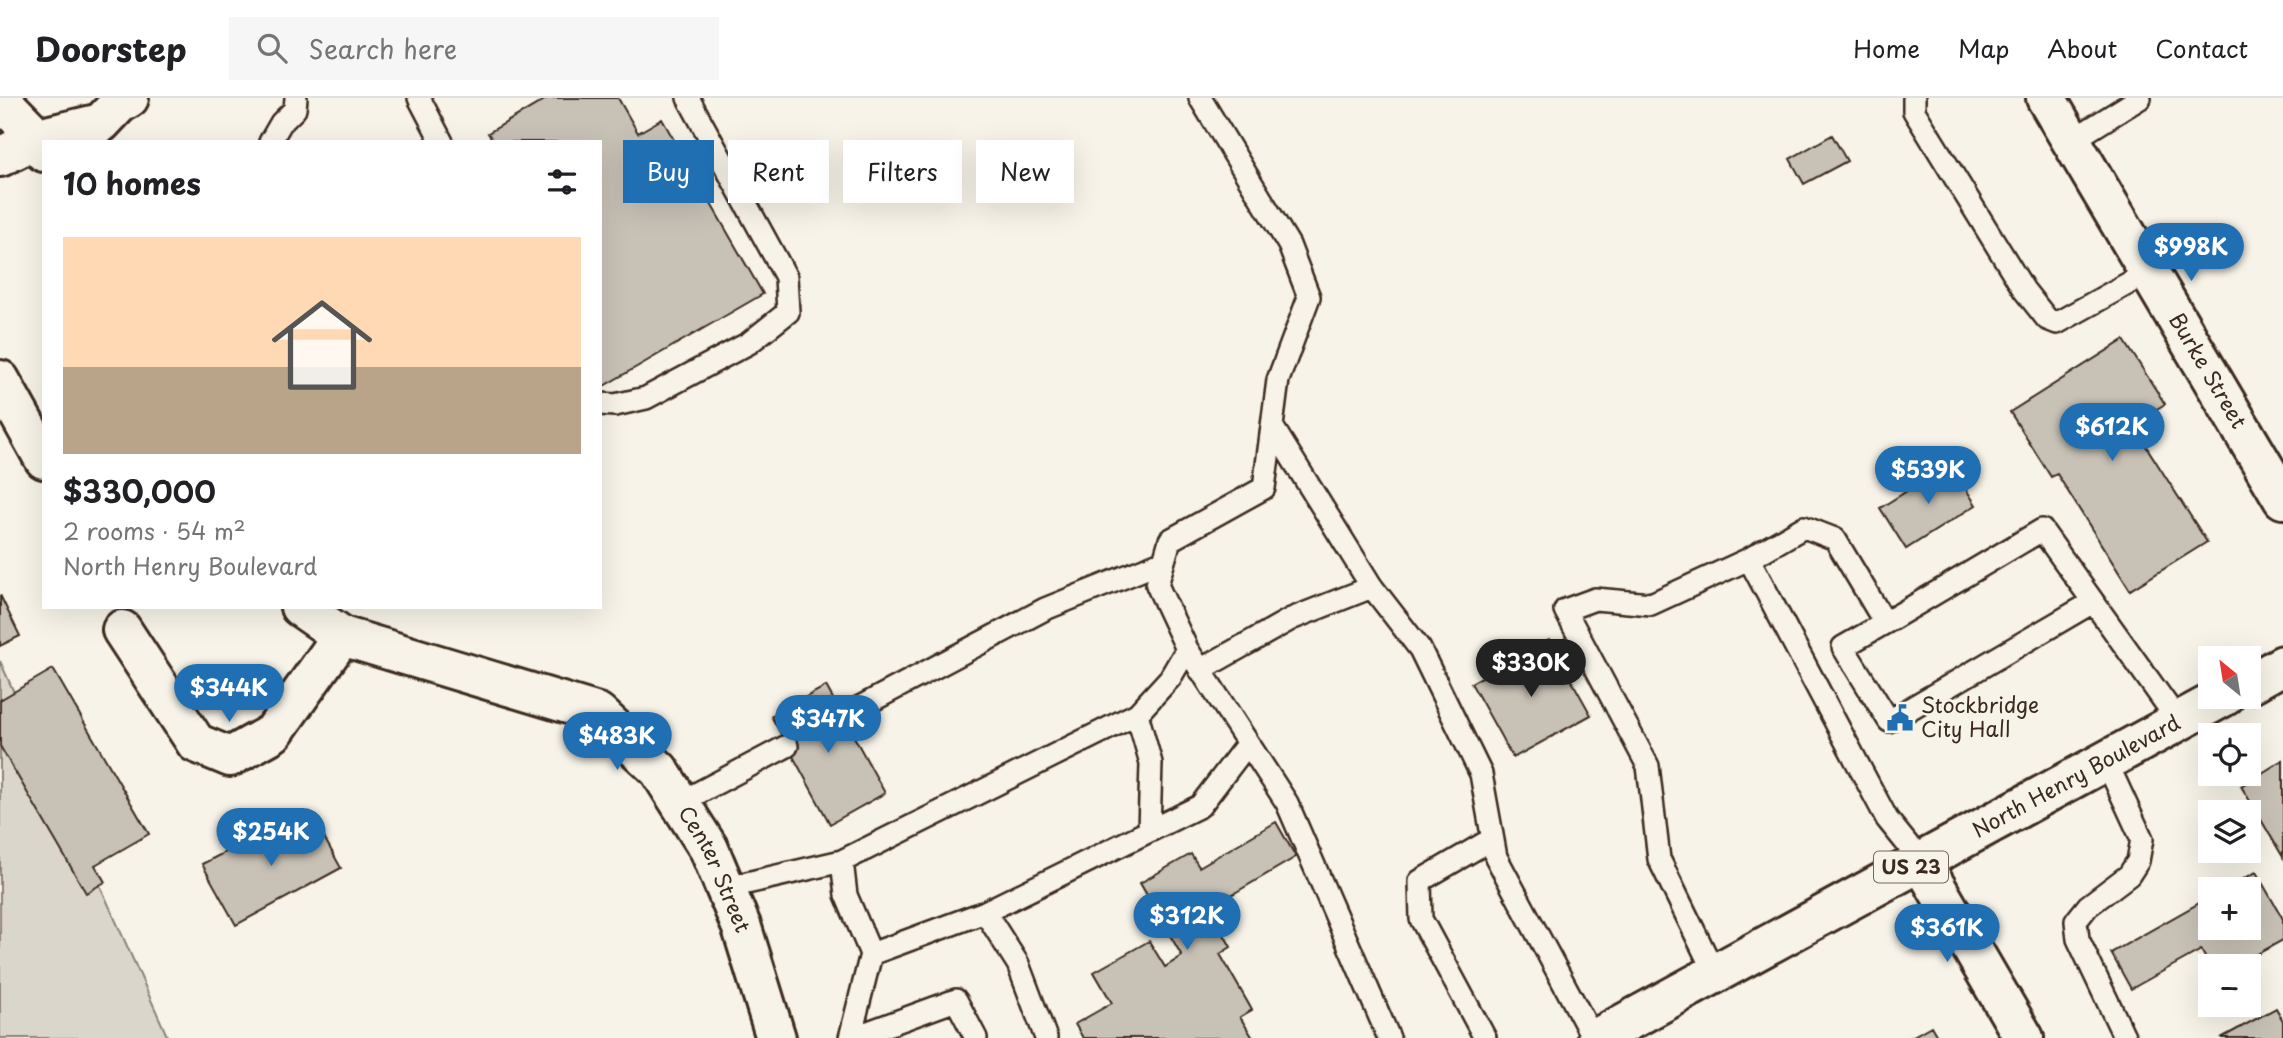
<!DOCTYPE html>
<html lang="en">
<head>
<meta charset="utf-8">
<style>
	body { margin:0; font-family:"Playpen Sans",sans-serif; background:#f6f6f6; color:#202124; height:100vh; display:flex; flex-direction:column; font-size:26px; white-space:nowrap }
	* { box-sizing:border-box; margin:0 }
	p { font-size:23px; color:#757577 }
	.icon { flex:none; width:38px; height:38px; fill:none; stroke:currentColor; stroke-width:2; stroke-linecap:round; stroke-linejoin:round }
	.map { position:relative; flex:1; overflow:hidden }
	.sheet { position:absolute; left:42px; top:42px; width:560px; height:469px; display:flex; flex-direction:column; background:#fff; border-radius:0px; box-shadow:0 7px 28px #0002 }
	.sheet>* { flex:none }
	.hud { position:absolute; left:623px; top:42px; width:665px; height:63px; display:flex; gap:14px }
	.needle { width:46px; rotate:330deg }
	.tools { position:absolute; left:2198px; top:548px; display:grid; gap:14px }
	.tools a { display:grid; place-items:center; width:63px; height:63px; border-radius:0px; background:#fff; box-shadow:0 7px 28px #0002; font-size:35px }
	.price { position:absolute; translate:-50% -60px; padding:0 16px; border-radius:24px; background:#1f6fb2; color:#fff; font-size:23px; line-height:46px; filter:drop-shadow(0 2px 4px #0008) }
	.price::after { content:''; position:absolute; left:50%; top:42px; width:21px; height:16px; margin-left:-10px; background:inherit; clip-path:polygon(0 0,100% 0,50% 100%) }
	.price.selected { background:#222; color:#fff }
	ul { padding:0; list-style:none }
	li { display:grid; align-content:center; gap:14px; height:371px; padding:0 21px }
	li+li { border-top:2px solid #e0e0e0 }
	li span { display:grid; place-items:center; height:217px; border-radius:0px; color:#555 }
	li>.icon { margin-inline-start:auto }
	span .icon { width:126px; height:126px; fill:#fffc; stroke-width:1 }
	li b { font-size:30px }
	h2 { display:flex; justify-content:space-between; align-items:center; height:84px; padding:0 21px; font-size:30px }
	.chip { padding:0 24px; border-radius:0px; background:#fff; box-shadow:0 7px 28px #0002; font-size:24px; line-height:63px }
	.chip.selected { background:#1f6fb2; color:#fff }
	header { display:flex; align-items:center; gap:42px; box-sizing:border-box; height:98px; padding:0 35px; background:#fff; border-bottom:2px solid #e0e0e0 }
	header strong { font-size:33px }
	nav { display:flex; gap:38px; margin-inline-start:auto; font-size:24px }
	.search { width:490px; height:63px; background:#f6f6f6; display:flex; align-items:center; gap:18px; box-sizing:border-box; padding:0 24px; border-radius:0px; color:#757577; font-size:26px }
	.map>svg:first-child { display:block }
</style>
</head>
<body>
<header>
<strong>Doorstep</strong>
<div class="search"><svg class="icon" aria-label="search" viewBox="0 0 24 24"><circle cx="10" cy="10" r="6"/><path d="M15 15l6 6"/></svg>Search here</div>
<nav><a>Home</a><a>Map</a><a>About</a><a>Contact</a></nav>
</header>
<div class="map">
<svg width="2283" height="940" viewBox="0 0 2283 940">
	<rect width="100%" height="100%" fill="#f7f3e8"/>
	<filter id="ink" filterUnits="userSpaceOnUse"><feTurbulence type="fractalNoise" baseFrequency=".0143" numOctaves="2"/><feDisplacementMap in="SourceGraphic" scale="14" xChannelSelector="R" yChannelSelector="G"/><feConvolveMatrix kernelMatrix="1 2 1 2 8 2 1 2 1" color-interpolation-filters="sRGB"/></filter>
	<g filter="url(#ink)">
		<path fill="#dbd6cb" stroke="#8b8074" stroke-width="2" d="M0 563 168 940H0Z"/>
		<path fill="#c8c1b6" stroke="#3b2a1e" stroke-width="2" d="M548 0H618L638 35 662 21 763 196 602 289 600 286V44H494L488 35Z
			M1832 37 1847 63 1804 86 1790 61Z
			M2124 242 2165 306 2132 326 2207 444 2130 492 2057 376 2051 379 2010 314Z
			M1950 366 1976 407 1906 451 1880 410Z
			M0 497 20 538 0 548Z
			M1549 542 1591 617 1513 660 1471 585Z
			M53 571 149 736 95 767 105 784 86 795 0 648V602Z
			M826 588 885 695 830 726 771 618Z
			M2283 662V759L2241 688Z
			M310 714 341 770 236 827 202 766 243 745 246 749Z
			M1276 724 1296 759 1209 810 1231 849 1220 856 1252 912 1240 919 1253 940H1083L1075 926 1112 905 1094 874 1149 843 1165 869 1182 858 1140 785 1191 756 1199 769Z
			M2256 774 2283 821V842L2236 868H2210L2201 852 2131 891 2111 855 2210 799V830H2249V791H2225Z
			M2276 910 2283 923V940H2221Z
			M1931 928 1938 940H1910Z"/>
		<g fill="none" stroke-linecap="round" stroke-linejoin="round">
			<g stroke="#3b2a1e" stroke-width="26">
				<path id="service" d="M419 0 442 44
					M1200 0 1289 147 1309 199 1278 282 1264 390 1170 442 1157 487 1187 551 1287 705 1389 940
					M1914 0V13L2024 192 2047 221 2057 225 2149 174
					M2071 43 2140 0
					M270 44 281 25 295 11 296 0
					M600 306 615 307 646 300 749 245 788 214 786 179 688 0
					M1272 328 1372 489 1420 551 1481 676 1496 759 1593 940
					M1749 461 1887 721 1921 763
					M1885 525 1843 549 1889 623 2093 504
					M1200 572 1291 521 1372 489
					M1137 616 1151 665 1149 733
					M843 618 1045 511 1164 463
					M2106 663 2142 741 2138 763 2129 777 2088 808 2076 823 2078 841 2125 940
					M679 705 787 648
					M842 763 846 797 871 856
					M725 790 842 763 1137 616 1170 580 1187 551
					M985 814 1018 866 1046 940
					M1715 876 1659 761 1648 668 1565 512 1595 501 1651 506 1749 461 1804 429 1835 441 1885 525 2042 432 2179 624
					M850 940 871 856 985 814 1200 708 1248 645
					M852 940 956 902 976 940
					M1485 940 1421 821 1420 783 1492 741"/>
			</g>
			<g stroke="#3b2a1e" stroke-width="44">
				<g id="minor">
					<path id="s1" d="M2046 0 2283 401"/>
					<path d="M0 1 38 40 44 54"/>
					<path d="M0 59 38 40 101 25 119 6 129 0"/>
					<path d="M0 282 44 361"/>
					<path id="s2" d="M300 509 342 538 598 615 659 672 709 751 742 830 776 940"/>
					<path d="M122 532 196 645 230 659 273 635 342 538"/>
				</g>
			</g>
			<g stroke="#3b2a1e" stroke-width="44">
				<path id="tertiary" d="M1921 763 2024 940"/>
			</g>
			<g stroke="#3b2a1e" stroke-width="44">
				<g id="trunk">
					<path d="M2249 586 2283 567"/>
					<path id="s3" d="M1597 940 2225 598"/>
				</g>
			</g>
			<use href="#service" stroke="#f7f3e8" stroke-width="21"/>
			<use href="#minor" stroke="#f7f3e8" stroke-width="38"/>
			<use href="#tertiary" stroke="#f7f3e8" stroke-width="38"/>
			<use href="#trunk" stroke="#f7f3e8" stroke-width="38"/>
		</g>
	</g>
	<defs>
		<g id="civic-bare" transform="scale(2.1)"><path d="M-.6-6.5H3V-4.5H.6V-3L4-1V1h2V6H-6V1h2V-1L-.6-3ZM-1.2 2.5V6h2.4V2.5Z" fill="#1f6fb2" stroke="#f7f3e8" stroke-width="2.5" paint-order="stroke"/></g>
	</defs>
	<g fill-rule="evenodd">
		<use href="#civic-bare" x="1900" y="620"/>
	</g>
	<g text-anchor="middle" stroke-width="5" stroke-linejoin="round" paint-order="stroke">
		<rect fill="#f7f3e8" stroke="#73665b" stroke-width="2" x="1874" y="753.5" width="74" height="31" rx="5"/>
		<g font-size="19" font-weight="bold" fill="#3b2a1e">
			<text x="1911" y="776">US 23</text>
		</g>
		<g font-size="21" fill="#3b2a1e" stroke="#f7f3e8">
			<text dy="7" stroke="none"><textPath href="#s1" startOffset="317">Burke Street</textPath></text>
			<text dy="7" stroke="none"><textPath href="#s3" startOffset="546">North Henry Boulevard</textPath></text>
			<text dy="7" stroke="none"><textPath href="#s2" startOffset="516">Center Street</textPath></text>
		</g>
		<g font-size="21" fill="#3b2a1e" stroke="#f7f3e8" text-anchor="start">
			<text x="1921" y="615">Stockbridge<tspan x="1921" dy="24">City Hall</tspan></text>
		</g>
	</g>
</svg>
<div class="tools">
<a><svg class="needle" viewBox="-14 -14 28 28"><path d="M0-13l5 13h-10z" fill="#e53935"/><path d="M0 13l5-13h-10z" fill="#757577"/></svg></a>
<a><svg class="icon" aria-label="locate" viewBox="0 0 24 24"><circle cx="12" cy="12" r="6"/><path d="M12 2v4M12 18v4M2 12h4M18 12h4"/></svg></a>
<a><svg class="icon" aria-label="layers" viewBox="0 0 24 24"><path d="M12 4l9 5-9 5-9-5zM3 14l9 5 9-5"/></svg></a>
<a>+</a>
<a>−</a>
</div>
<b class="price" style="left:2191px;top:185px">$998K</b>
<b class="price" style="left:2112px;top:365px">$612K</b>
<b class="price" style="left:1928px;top:408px">$539K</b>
<b class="price selected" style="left:1531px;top:601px">$330K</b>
<b class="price" style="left:229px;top:626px">$344K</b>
<b class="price" style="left:828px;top:657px">$347K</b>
<b class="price" style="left:617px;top:674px">$483K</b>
<b class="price" style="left:271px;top:770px">$254K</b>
<b class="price" style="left:1187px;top:854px">$312K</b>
<b class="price" style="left:1947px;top:866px">$361K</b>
<div class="hud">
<a class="chip selected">Buy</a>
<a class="chip">Rent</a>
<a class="chip">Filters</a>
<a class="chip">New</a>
</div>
<section class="sheet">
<h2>10 homes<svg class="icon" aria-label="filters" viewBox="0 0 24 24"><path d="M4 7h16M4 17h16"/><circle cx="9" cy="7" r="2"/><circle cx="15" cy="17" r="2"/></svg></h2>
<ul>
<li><span style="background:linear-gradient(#ffd9b3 60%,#b9a48a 0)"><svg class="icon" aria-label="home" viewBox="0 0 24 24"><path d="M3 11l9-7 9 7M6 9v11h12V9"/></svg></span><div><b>$330,000</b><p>2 rooms · 54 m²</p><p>North Henry Boulevard</p></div></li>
</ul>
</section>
</div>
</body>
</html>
